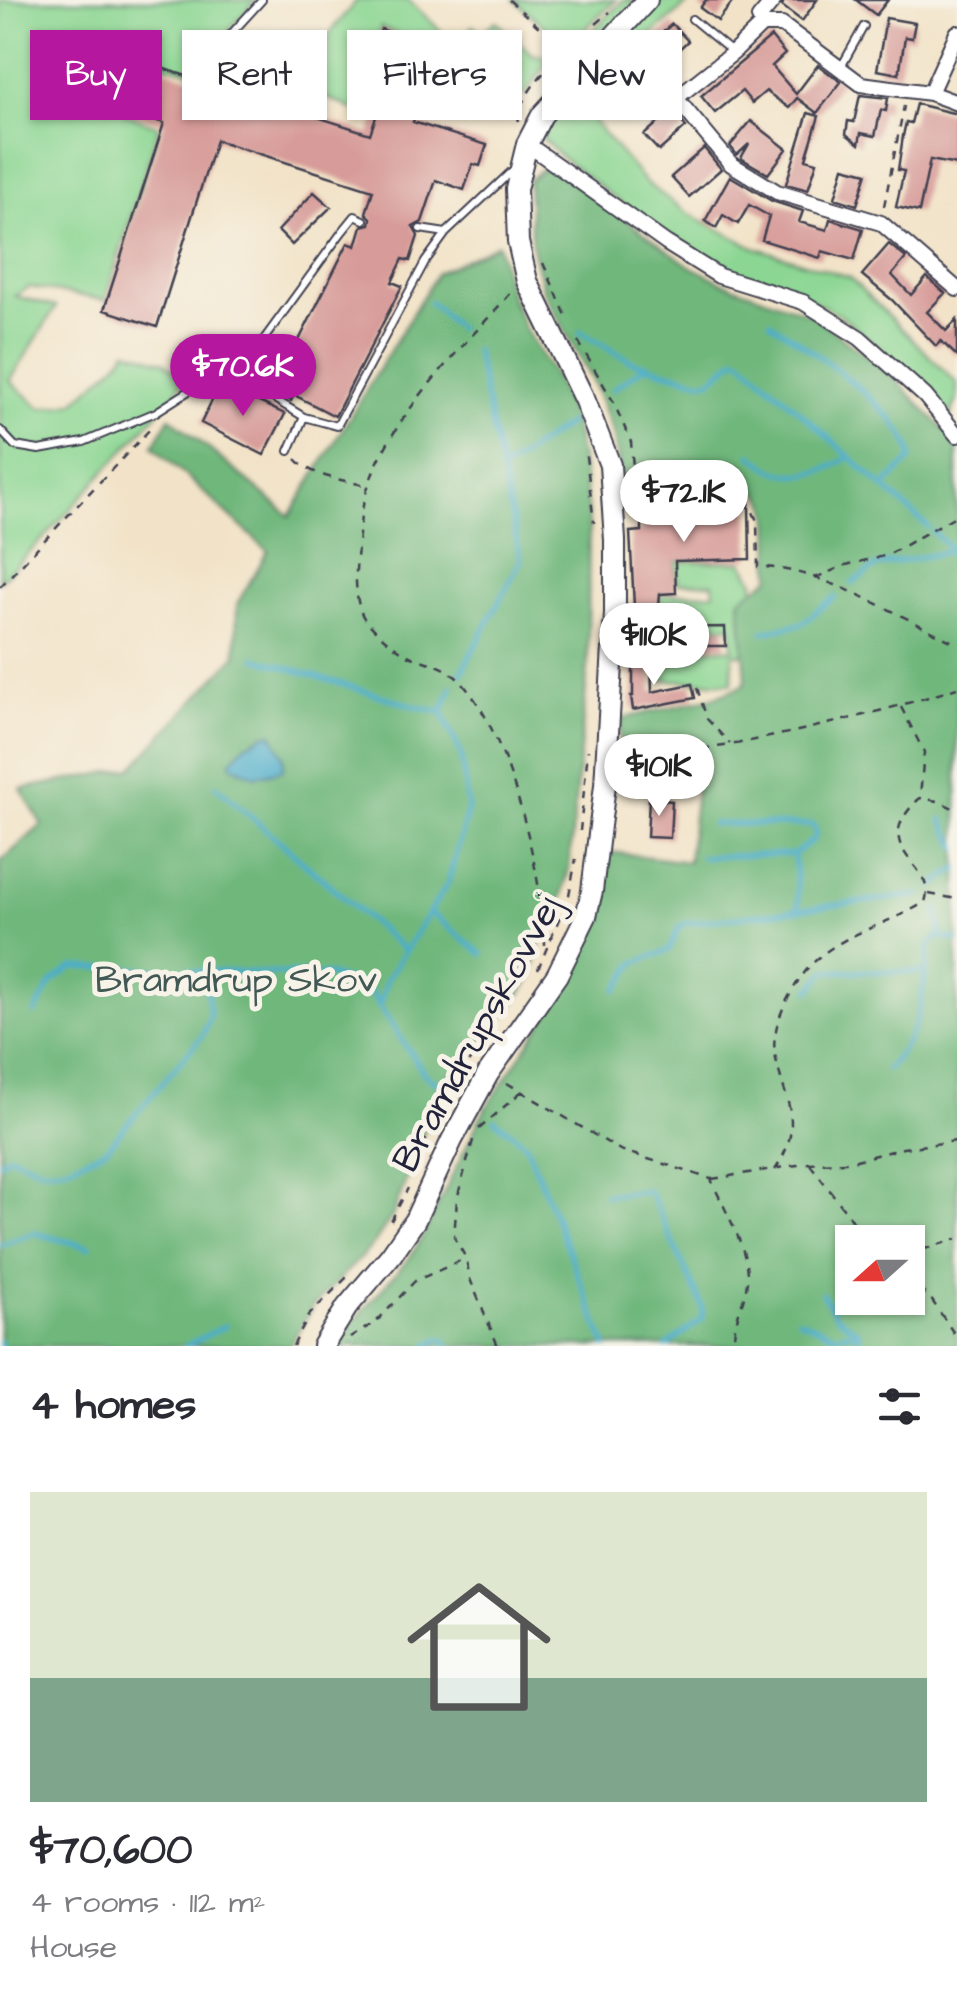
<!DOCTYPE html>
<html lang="en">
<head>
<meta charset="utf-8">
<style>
	body { margin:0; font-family:"Architects Daughter",sans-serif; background:#f2f2f3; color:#2b2b33; height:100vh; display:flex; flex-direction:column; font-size:38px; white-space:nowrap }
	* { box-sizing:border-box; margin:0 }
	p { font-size:32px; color:#7c7c81 }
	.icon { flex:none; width:55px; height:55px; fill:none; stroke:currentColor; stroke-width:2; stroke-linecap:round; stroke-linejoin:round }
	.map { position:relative; height:1346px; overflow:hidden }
	.drawer { display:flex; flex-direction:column; background:#fff; flex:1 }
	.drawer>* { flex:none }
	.top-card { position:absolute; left:30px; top:30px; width:898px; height:90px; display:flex; gap:20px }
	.needle { width:65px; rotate:249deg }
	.buttons { position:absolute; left:835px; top:1225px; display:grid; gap:20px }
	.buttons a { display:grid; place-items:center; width:90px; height:90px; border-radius:0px; background:#fff; box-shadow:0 2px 8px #0004; font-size:50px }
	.price { position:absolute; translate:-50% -85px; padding:0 22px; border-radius:35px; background:#fff; color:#222; font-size:32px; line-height:65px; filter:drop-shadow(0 2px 5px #0008) }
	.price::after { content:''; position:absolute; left:50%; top:60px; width:30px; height:22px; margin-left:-15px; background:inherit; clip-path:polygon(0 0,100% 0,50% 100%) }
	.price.selected { background:#b5179e; color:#fff }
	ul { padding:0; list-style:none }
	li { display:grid; align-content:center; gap:20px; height:530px; padding:0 30px }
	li+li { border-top:2px solid #e1e1e2 }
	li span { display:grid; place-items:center; height:310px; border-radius:0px; color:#555 }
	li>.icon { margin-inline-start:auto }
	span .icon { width:180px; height:180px; fill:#fffc; stroke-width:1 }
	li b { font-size:42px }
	h2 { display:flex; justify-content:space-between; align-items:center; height:120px; padding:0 30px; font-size:42px }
	.pill { padding:0 35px; border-radius:0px; background:#fff; box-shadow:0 2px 8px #0004; font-size:35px; line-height:90px }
	.pill.selected { background:#b5179e; color:#fff }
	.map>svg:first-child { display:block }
</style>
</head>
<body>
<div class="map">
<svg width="957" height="1346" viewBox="0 0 957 1346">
	<rect width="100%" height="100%" fill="#f7f3e8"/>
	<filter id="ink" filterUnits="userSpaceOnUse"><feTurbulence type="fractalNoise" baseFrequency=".01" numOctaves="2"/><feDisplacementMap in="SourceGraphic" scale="20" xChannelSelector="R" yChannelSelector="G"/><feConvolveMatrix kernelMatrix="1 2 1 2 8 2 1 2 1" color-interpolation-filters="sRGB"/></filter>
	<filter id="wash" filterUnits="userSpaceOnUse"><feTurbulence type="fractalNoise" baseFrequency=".0048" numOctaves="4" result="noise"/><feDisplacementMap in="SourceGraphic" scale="40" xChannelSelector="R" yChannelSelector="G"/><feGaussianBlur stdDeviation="2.25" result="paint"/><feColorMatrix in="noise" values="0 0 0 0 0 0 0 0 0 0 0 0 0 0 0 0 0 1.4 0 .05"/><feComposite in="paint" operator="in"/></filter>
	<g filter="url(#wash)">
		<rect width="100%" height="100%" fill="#f2e3c8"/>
		<path fill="#8ad692" stroke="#567c66" stroke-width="2.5" d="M0 0H256L209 53 199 73 141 59 125 114 159 126 105 300 29 287 15 296 56 307 10 381 41 408 73 403 116 365 127 350 163 361 184 379 175 394 45 537 0 581Z
			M357 0H408L455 44 473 26 482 33 496 21 532 54 551 58 525 95 511 94 514 72 505 58 440 48 434 57 416 53 407 45 408 39 381 27 375 44 394 55 372 118 323 96C305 52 330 34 357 0Z
			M514 0H616L572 41 563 43Z
			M624 0H637L589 50 579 54 570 52Z
			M660 0H692L633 51 583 109 645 182 689 214 754 247 849 277 957 383V400L950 416 905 369 839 314 799 294 726 271 677 246 561 157 542 138C552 100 631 31 660 0Z
			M675 561 743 562 754 581 756 658 733 653 732 683 663 680 664 647 733 649 731 626 660 628V594L714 593 713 583H678Z"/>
		<path fill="#6fb77c" stroke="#486c5c" stroke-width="2.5" fill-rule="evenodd" d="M541 169 557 170 690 266 724 283 813 315 890 374 957 443V1346H339L351 1324 410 1257 423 1236 481 1116 566 987 594 916 610 852 688 862 696 789 621 770 620 719 710 698 743 686 746 680 740 599 771 577C770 556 772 532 769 512 762 473 701 473 672 469L668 484 623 487 613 433 594 385 544 292 532 248 528 181ZM852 1242H908V1298H852Z
			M498 244 510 294 525 329 554 376 574 422 583 469 589 521 588 667 569 868 560 904 541 938 532 977 511 1008 453 1071 436 1099 393 1215 374 1244 313 1306 290 1346H0V862L42 825 21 789 132 768 236 655 237 604 268 551 153 446 170 417 290 516 437 273Z"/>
		<path fill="#4cadcb" stroke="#376883" stroke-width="2.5" d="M266 734H272L284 756 283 770 256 776 233 766 230 762 245 745Z"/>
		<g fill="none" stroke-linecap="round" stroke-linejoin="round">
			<path stroke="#4cadcb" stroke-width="5" d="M430 302 458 329
				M770 322C802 343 915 420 911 459L885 486
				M580 332 633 362 701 381 711 380 736 358 742 360 928 527
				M613 389 647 365
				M751 455C760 461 769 469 779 472 801 480 832 469 849 457
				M501 471 569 423
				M933 532 957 555
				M852 583 877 566 952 551
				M763 632 801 624 835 597
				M255 658 414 706 442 712 461 754 468 809 448 883 387 979 379 1006
				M461 673 521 560 475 350
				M442 712 452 687
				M216 786 405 951
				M942 819 957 847
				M712 824 813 825 816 832 813 840 794 854 799 911
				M701 857 794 854
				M934 885 957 869
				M937 909 941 930 938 937
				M429 912 482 954
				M617 990 635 963 669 950 679 927 687 923 920 895
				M810 990 826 971 925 972
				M35 1013 52 982 73 967 329 975 367 987 425 1075 438 1083
				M887 1069C924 1030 921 994 930 944L938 937 957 940
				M495 1120 526 1144 606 1346
				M0 1162 10 1155 39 1168 50 1169 68 1167 106 1149 202 1036 210 1016 205 972
				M605 1195 649 1191 703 1308 702 1319 667 1346
				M0 1245 34 1233 90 1247
				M822 1294 836 1316 858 1332 860 1346
				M798 1319 834 1335 857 1332
				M0 1342 1 1346
				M186 1346 225 1326
				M427 1346 439 1339 445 1340 448 1346"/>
		</g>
		<g id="blocks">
			<path fill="#d79b99" d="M706 0H734L718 21 700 8Z
				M784 0H817L802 21 782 6Z
				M856 0H888L876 15Z
				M886 18 915 23 912 38 905 37 899 74 877 70Z
				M672 24 688 41 656 70 614 117 595 100 637 54Z
				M381 29 405 38 399 52 376 43Z
				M771 37 785 54 772 66 796 94 818 65 841 82 817 113 797 98 789 108 766 91 752 103 742 91 715 113 701 96Z
				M439 51 511 71 505 93 432 72Z
				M409 58 431 66 413 122 487 145 480 166 473 164 464 190 436 180 422 222 413 227 418 236 410 261 403 259 392 282 402 286 335 416 294 395 291 401 274 390 348 243 356 246 362 226 370 224 371 218 366 213 373 190 216 140 157 327 104 310 164 123 127 112 143 62 193 78 197 86 207 82 305 114 310 99 321 102 317 117 370 134 378 111 391 115Z
				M860 95 888 98 886 111 881 110 875 136 861 133 859 144 846 134 848 121 854 122Z
				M916 104 957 114V165L930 160 919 212 896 207 904 171 898 170 903 136 906 122 911 123Z
				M672 110 686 127 659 151 644 135Z
				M808 113 819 116 806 159 817 162 808 190 786 184Z
				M751 121 787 149 768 174 741 158 749 144 737 155 730 146Z
				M704 148 721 169 689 197 671 177Z
				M844 167 867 173 857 205 835 198Z
				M730 176 772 201 803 211 799 222 827 230 830 219 863 229 854 260 822 251 820 258 762 240 769 216 749 205 738 224 723 215 716 228 705 221Z
				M314 192 331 207 292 245 278 231Z
				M889 244 906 258 892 275 911 295 927 277 945 293 927 312 946 331 957 320V356L941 341 936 346 892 300 862 275Z
				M220 384 285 414 264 455 201 423Z
				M749 506 750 559 675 561 676 593 660 594 659 605 634 606 630 532 642 531V509Z
				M725 627 726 646H651V628Z
				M633 659H651L652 692 692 684 695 698 633 710 631 696H633Z
				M649 799 672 801 670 838 647 837Z"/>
		</g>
	</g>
	<g filter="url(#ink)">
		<use href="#blocks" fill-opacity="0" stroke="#413f50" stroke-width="2.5"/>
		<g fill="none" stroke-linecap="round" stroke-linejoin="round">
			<g stroke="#413f50" stroke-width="10">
				<path id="lane" d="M692 19 732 52
					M841 67 864 26
					M200 80 220 46 262 0
					M420 229 446 233 513 170
					M225 369 304 417 289 451
					M304 417 337 426 425 262 446 233
					M0 430 15 446 39 450 84 442 156 412 259 346 342 232 355 216 364 220"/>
			</g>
			<g stroke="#413f50" stroke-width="18">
				<path id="street" d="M762 25 759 18 774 0
					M930 93 957 33
					M957 103 930 93 861 84 782 25H762L733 53 676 98 731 164 777 192 881 223 957 289
					M527 144 666 243 719 276 803 302 860 338 925 396 957 435"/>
			</g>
			<g stroke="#413f50" stroke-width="24">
				<path id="secondary" d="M323 1346 347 1307 391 1255 415 1220 452 1140 488 1074 557 975 586 916 592 891 605 785 615 613V540L610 465 585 401 527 281 518 242 516 189 527 144 542 115 647 0"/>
			</g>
			<path stroke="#413f50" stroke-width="2.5" stroke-dasharray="8 8" stroke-linecap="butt" d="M509 0 572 57
				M519 121 517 114C534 72 577 41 610 12
				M884 206 904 106
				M543 263 568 320
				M510 294C461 349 389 417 367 490 360 512 359 535 357 558 355 573 355 605 364 618 372 629 393 646 404 653 417 661 434 662 447 670 506 709 543 877 545 945
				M578 341 613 401 631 442 635 493H629
				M586 456 594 523
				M296 459C312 477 344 480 367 486
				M637 493 745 494 757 521 758 567C820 567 901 617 957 644
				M815 578 846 565 888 555 957 515
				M0 587 154 425
				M697 688 707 719 730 744
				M901 707 924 752 920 797
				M625 767C662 747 691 752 730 745 807 730 883 712 957 688
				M580 831 588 750
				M929 894 957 899
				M538 969 569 895 576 859
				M507 1083 620 1150 711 1179C723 1208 747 1244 747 1276 748 1299 730 1323 735 1346
				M479 1129 522 1091
				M473 1140 457 1199 454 1237 466 1258 470 1279 498 1346
				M810 1164 869 1242
				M775 1170C806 1122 784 1102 775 1054 770 1025 792 985 812 964 843 932 889 925 925 902 939 863 863 851 920 798L938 801 957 810
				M414 1177C427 1125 453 1074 491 1036
				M712 1179 809 1163 849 1162 903 1148 957 1141
				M391 1221 408 1188
				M908 1254 957 1239
				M908 1278 931 1299 957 1338
				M350 1338 377 1321 415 1281 464 1259
				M293 1346 310 1314 350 1274
				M719 1346 732 1341"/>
			<use href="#lane" stroke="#fff" stroke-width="6"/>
			<use href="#street" stroke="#fff" stroke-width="14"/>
			<use href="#secondary" stroke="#fff" stroke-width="20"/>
		</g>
	</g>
	<g text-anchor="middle" stroke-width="10" stroke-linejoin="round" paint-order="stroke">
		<g font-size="38" fill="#415855" stroke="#f7f3e8">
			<text x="236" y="992">Bramdrup Skov</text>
		</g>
		<g font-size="38" fill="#22223b" stroke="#f7f3e8">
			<text transform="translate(476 1033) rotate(-61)" y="13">Bramdrupskovvej</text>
		</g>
	</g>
</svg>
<div class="buttons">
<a><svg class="needle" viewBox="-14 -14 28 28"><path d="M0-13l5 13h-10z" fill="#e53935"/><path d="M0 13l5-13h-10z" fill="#7c7c81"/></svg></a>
</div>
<b class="price selected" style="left:243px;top:419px">$70.6K</b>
<b class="price" style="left:684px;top:545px">$72.1K</b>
<b class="price" style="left:654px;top:688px">$110K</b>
<b class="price" style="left:659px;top:819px">$101K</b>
<div class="top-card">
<a class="pill selected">Buy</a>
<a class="pill">Rent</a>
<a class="pill">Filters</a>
<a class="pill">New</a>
</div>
</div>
<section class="drawer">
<h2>4 homes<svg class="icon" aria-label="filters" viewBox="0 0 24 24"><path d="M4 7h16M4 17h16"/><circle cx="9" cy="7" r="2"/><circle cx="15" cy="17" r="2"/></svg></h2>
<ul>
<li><span style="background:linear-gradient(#dfe7d0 60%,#7fa58c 0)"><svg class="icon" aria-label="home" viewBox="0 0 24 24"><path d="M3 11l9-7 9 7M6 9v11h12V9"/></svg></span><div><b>$70,600</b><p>4 rooms · 112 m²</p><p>House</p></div></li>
</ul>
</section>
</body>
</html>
